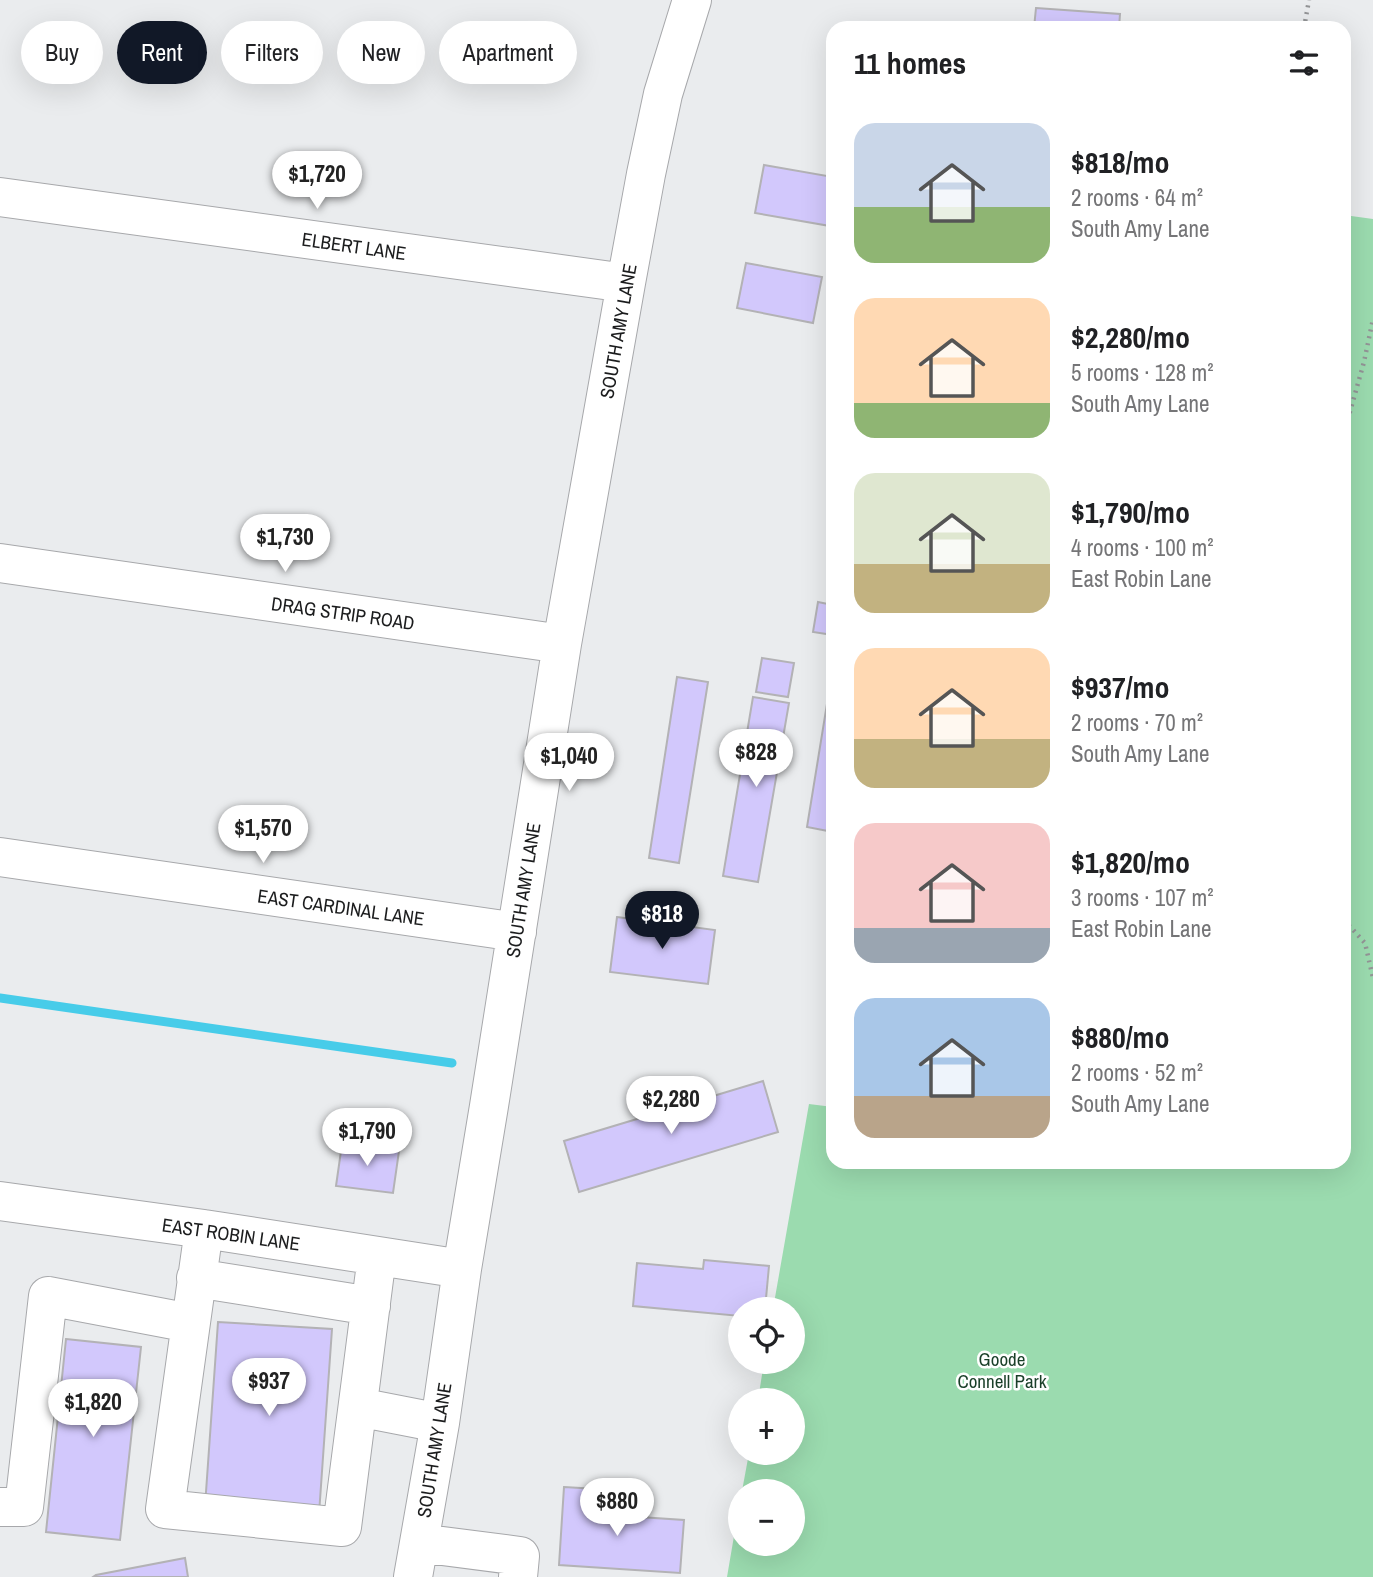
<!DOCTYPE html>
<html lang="en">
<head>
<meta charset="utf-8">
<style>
	body { margin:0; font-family:"Archivo Narrow",sans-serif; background:#f6f6f6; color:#202124; height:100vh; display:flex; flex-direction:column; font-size:26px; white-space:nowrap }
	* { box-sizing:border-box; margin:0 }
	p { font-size:23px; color:#757577 }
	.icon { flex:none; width:38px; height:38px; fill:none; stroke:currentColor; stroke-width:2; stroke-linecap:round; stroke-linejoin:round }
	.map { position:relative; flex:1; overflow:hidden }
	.drawer { position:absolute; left:826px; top:21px; width:525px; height:1148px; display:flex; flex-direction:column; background:#fff; border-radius:21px; box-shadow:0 7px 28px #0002 }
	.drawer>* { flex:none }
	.hud { position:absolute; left:21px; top:21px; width:665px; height:63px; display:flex; gap:14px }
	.buttons { position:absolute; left:728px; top:1297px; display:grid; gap:14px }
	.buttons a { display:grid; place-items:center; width:77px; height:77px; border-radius:50%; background:#fff; box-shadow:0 7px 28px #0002; font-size:35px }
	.price { position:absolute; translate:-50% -60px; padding:0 16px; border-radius:24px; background:#fff; color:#222; font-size:23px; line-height:46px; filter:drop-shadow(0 2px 4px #0008) }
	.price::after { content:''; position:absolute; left:50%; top:42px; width:21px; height:16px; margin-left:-10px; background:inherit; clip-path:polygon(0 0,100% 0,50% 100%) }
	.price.on { background:#111827; color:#fff }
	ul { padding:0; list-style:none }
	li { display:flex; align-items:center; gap:21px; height:175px; padding:0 28px }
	li span { display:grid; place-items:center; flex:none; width:196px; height:140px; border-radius:21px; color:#555 }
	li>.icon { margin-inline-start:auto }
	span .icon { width:84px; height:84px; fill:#fffc; stroke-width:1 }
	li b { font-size:30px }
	h2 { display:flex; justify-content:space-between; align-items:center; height:84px; padding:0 28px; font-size:30px }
	.chip { padding:0 24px; border-radius:32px; background:#fff; box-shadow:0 7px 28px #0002; font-size:24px; line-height:63px }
	.chip.on { background:#111827; color:#fff }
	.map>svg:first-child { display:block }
</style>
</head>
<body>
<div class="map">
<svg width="1373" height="1577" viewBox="0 0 1373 1577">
	<rect width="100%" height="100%" fill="#eaecee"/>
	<path fill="#9bdbaf" d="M1344 215 1373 219V1577H727L740 1501V1544H793V1491H742L749 1453 793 1452V1400H758L764 1362H793V1309H773L809 1104 833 1107V1162H1344Z"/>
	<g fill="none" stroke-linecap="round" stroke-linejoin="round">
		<path stroke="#47cce9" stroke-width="9" d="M0 998 452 1063"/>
	</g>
	<path fill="#d2c8fc" stroke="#b3b2b5" stroke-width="2" d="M1036 8 1120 14 1119 28H1034Z
		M764 165 833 177V211L830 226 755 213Z
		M746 263 822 277 813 323 737 308Z
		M818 602 833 605V635L813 632Z
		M762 658 794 663 788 697 756 692Z
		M832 673 833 674V832L807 827Z
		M677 677 708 682 679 863 649 858Z
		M753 697 789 703 758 882 723 876Z
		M617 917 715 930 708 984 610 972Z
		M763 1081 778 1132 579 1192 564 1141Z
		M342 1144 399 1151 393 1193 336 1186Z
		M704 1260 769 1266 765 1309H740V1316L633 1306 637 1263 703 1269Z
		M218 1322 332 1329 319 1514 205 1506Z
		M66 1339 141 1347 120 1540 46 1532Z
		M564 1487 597 1489 595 1514 684 1520 680 1573 559 1565Z
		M185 1558 188 1577H93L96 1575Z"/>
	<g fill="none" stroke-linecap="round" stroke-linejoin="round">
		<g stroke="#a7a8ab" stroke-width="40">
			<path id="minor" d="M0 197 626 283
				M0 563 562 644
				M0 857 517 932
				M0 1201 204 1229 462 1269
				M204 1229 165 1509 342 1527 377 1256
				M196 1278 371 1306
				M358 1407 440 1423
				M0 1507H24L48 1296 190 1323
				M419 1543 520 1556 518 1577
				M413 1577 440 1423 462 1269 489 1106 562 644 626 283 646 174 663 94 692 0"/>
		</g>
		<path stroke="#939496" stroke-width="4.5" stroke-dasharray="2 5" stroke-linecap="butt" d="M1304 28 1309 0
			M1344 433 1364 362 1373 319
			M1344 920 1365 943 1373 978"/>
		<use href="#minor" stroke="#fff" stroke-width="38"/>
	</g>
	<g text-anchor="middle" stroke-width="5" stroke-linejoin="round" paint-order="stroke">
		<g font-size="19" fill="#1b1c1d" stroke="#fff">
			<text transform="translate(354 246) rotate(8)" y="7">ELBERT LANE</text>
			<text transform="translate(618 331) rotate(-80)" y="7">SOUTH AMY LANE</text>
			<text transform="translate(343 613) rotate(8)" y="7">DRAG STRIP ROAD</text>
			<text transform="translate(523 890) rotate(-81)" y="7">SOUTH AMY LANE</text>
			<text transform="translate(341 907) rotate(8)" y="7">EAST CARDINAL LANE</text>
			<text transform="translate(231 1234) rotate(8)" y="7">EAST ROBIN LANE</text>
			<text transform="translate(434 1450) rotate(-81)" y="7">SOUTH AMY LANE</text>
		</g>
		<g font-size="19" fill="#193f28" stroke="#fff">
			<text x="1002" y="1366">Goode<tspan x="1002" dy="22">Connell Park</tspan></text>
		</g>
	</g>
</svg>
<div class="buttons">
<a><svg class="icon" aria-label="locate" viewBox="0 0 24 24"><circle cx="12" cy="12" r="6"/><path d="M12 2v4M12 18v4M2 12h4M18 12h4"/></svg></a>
<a>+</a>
<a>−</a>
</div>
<b class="price" style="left:317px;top:211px">$1,720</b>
<b class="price" style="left:285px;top:574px">$1,730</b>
<b class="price" style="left:756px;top:789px">$828</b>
<b class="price" style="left:569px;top:793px">$1,040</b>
<b class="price" style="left:263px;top:865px">$1,570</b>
<b class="price on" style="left:662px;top:951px">$818</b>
<b class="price" style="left:671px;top:1136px">$2,280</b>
<b class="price" style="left:367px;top:1168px">$1,790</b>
<b class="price" style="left:269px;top:1418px">$937</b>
<b class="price" style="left:93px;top:1439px">$1,820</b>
<b class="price" style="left:617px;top:1538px">$880</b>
<div class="hud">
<a class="chip">Buy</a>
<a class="chip on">Rent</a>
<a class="chip">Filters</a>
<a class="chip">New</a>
<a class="chip">Apartment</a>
</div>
<section class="drawer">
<h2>11 homes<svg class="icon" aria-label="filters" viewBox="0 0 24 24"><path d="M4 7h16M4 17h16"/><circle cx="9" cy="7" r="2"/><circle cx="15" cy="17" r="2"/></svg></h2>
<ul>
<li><span style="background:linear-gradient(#c9d6e8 60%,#8fb573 0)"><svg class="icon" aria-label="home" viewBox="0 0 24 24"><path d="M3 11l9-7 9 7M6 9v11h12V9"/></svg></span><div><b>$818/mo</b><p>2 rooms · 64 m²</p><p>South Amy Lane</p></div></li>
<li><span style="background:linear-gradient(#ffd9b3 75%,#8fb573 0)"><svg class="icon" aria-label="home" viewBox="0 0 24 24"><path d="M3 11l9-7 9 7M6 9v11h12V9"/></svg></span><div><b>$2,280/mo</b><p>5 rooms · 128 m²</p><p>South Amy Lane</p></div></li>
<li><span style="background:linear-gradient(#dfe7d0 65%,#c2b280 0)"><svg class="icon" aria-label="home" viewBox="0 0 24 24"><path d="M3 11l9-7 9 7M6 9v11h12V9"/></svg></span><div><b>$1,790/mo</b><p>4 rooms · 100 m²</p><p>East Robin Lane</p></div></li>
<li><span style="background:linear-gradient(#ffd9b3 65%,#c2b280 0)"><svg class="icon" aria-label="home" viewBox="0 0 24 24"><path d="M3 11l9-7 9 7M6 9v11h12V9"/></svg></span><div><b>$937/mo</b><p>2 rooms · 70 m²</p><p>South Amy Lane</p></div></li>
<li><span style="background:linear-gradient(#f6c9c9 75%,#9aa5b1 0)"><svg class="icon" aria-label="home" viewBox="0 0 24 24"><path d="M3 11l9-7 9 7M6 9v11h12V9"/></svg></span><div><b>$1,820/mo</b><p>3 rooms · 107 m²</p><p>East Robin Lane</p></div></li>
<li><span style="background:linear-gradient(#a9c7e8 70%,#b9a48a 0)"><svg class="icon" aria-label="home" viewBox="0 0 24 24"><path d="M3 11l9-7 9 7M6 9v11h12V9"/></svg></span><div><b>$880/mo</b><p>2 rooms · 52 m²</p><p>South Amy Lane</p></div></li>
</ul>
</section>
</div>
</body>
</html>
